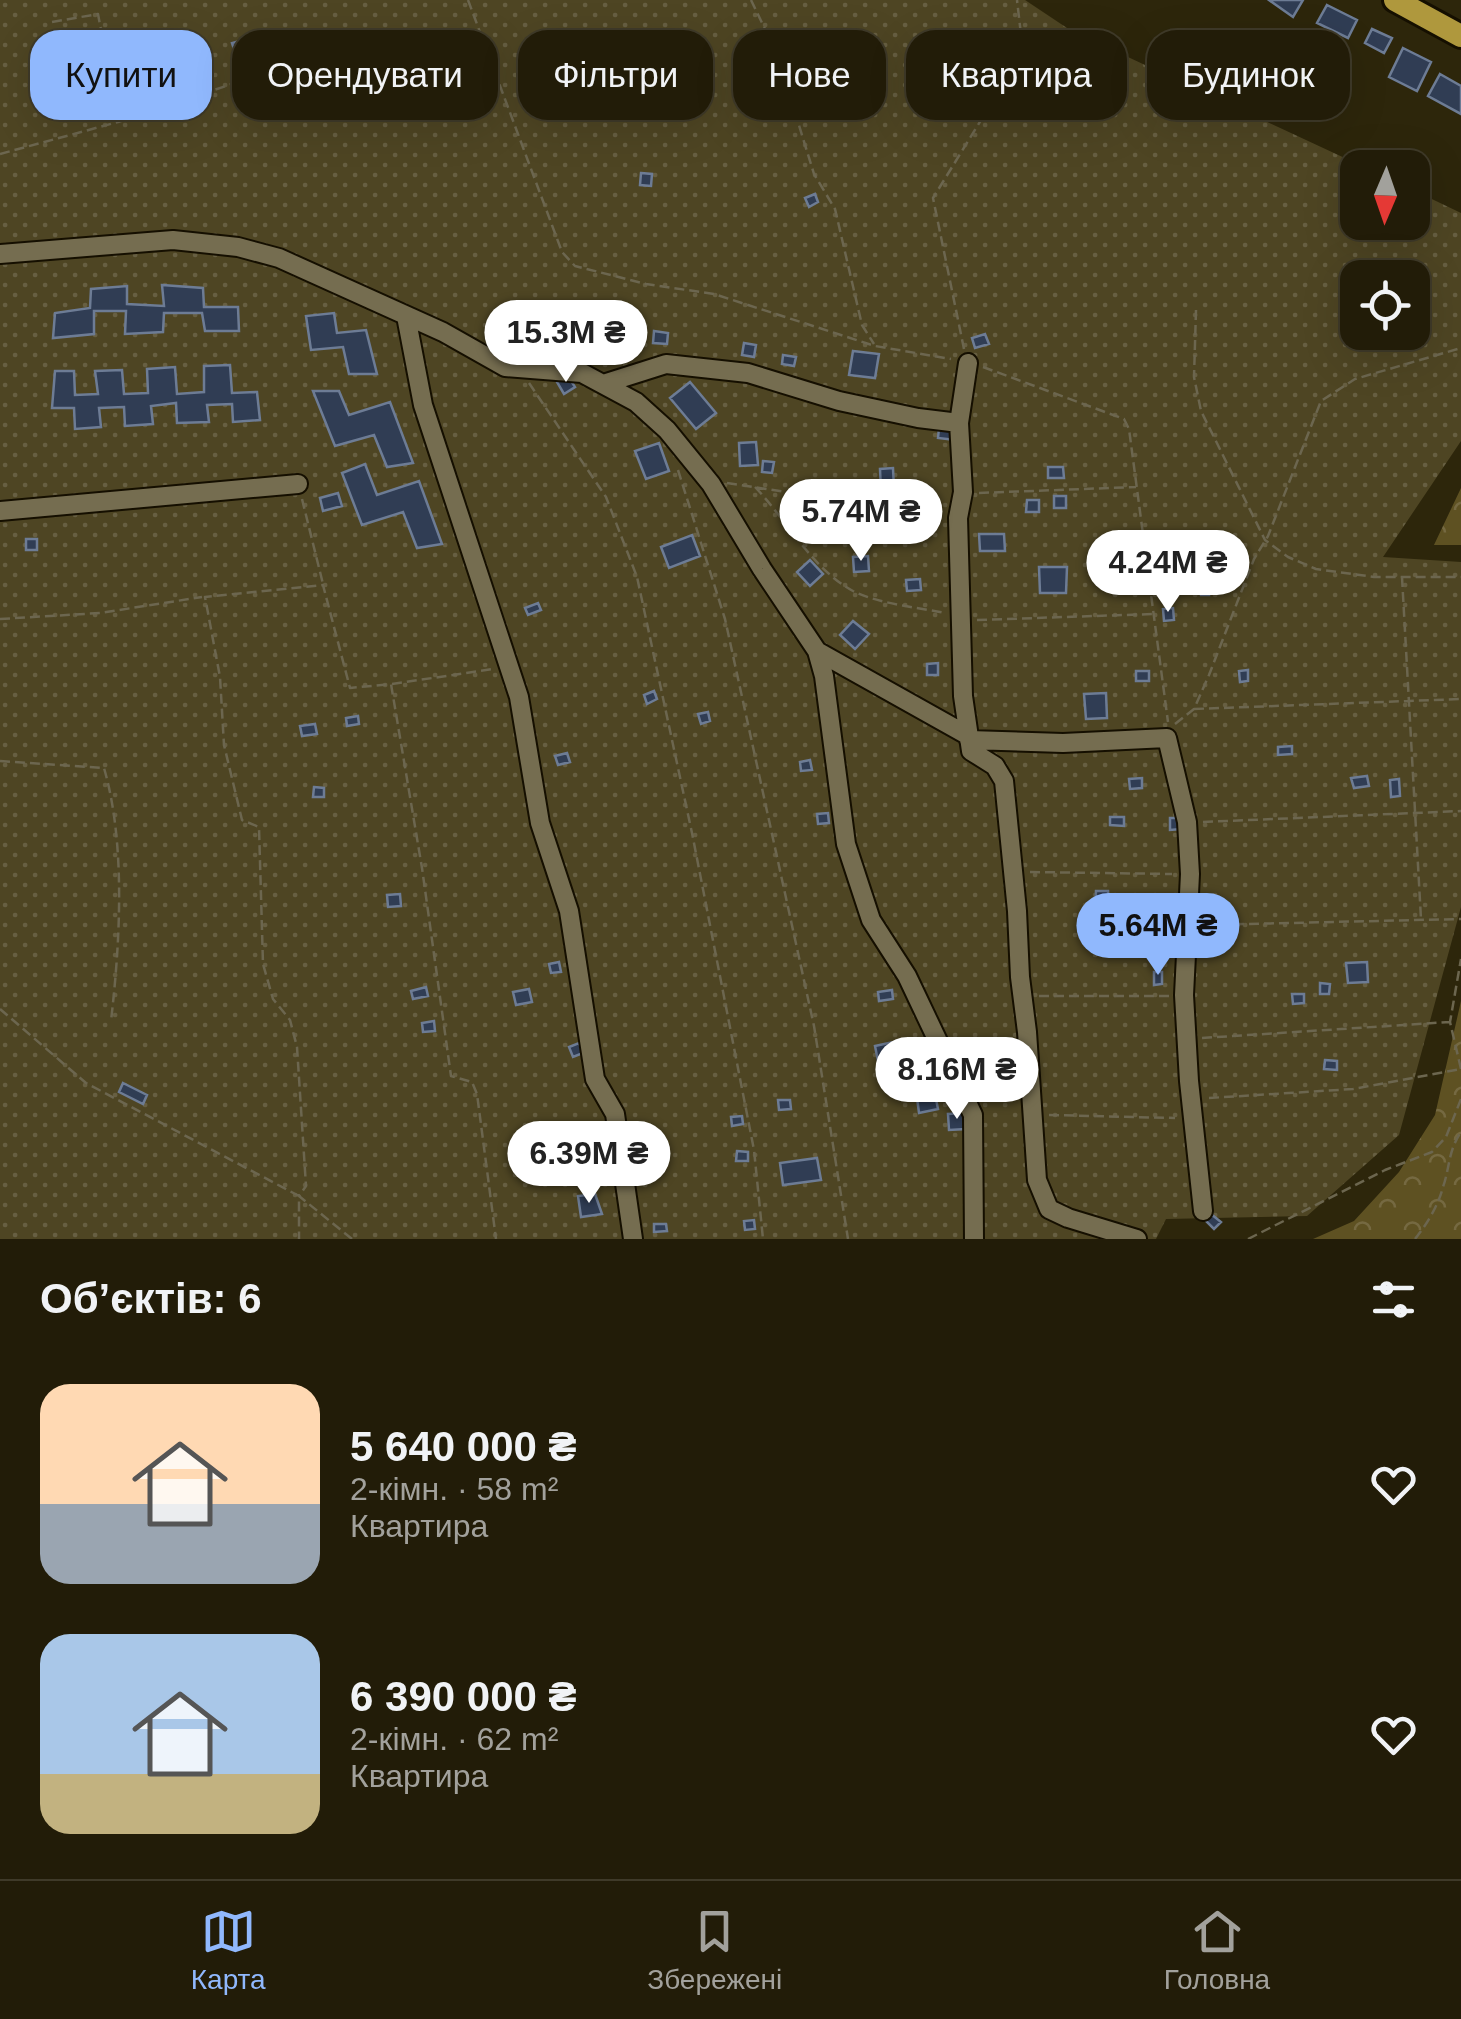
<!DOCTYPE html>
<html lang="uk">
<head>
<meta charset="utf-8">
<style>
	body { margin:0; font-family:Arial,sans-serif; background:#2a2512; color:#f1f3f6; height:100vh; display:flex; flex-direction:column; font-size:38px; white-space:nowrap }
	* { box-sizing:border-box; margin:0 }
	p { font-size:32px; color:#a2a19c }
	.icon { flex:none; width:55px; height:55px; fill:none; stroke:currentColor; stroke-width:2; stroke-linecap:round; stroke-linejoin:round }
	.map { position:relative; height:1239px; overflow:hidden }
	.drawer { display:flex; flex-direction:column; background:#221c08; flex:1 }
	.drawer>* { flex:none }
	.top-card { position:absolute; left:30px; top:30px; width:1402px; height:90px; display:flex; gap:20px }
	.needle { width:65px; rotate:182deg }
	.buttons { position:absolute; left:1340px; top:150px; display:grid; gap:20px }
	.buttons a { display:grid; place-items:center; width:90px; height:90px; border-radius:20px; background:#221c08; box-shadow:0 10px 40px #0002,0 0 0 2px #3f3a29; font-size:50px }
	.price { position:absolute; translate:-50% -85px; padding:0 22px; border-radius:35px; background:#fff; color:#222; font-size:32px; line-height:65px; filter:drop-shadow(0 2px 5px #0008) }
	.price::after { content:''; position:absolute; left:50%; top:60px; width:30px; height:22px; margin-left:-15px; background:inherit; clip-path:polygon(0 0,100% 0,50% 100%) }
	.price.on { background:#90b8fd; color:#111 }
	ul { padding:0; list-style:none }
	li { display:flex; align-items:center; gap:30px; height:250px; padding:0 40px }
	li span { display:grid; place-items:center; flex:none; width:280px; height:200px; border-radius:30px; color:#555 }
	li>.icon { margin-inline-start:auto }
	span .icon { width:120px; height:120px; fill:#fffc; stroke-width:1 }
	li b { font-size:42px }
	h2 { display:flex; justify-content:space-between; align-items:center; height:120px; padding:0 40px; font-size:42px }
	.pill { padding:0 35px; border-radius:30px; background:#221c08; box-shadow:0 10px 40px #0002,0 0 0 2px #3f3a29; font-size:35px; line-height:90px }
	.pill.on { background:#90b8fd; color:#111 }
	.tabs { display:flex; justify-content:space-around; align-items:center; height:140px; border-top:2px solid #3f3a29; background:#221c08; font-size:28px; color:#a2a19c }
	.tabs a { display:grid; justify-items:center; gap:5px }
	.tabs .on { color:#90b8fd }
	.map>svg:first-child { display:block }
</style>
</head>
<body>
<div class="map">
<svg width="1461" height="1239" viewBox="0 0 1461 1239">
	<defs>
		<pattern id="grass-dots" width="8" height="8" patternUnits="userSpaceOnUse" patternTransform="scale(2.5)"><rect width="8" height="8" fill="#4e4523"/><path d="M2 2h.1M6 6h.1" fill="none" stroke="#675f42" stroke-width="1.8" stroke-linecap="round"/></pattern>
		<pattern id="forest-crowns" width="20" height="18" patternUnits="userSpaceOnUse" patternTransform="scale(2.5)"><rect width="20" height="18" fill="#5e5122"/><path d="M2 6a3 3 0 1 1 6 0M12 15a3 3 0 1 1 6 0" fill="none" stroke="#756941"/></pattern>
	</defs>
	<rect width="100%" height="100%" fill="#2d260b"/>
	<path fill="url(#grass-dots)" fill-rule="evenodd" d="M0 0H1025L1070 30 1364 167 1358 168V222H1412L1413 190 1461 213V441L1383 557 1461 562V907L1399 1135 1307 1216 1166 1219 1156 1239H0ZM1358 278H1412V332H1358Z"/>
	<path fill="url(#forest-crowns)" d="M1461 488V545H1434Z
		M1461 1001V1239H1313L1354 1221 1399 1172 1435 1115Z"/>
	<path fill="#303d54" stroke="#6d7c95" stroke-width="2.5" d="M1269 0H1303L1293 17Z
		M1327 5 1357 20 1348 38 1317 23Z
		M1372 29 1392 38 1384 53 1365 43Z
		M247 39 251 53 237 58 232 43Z
		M1403 48 1431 62 1417 91 1389 77Z
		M1440 74 1461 86V114L1428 96Z
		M641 173 652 174 651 186 640 185Z
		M815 194 818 202 809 207 805 198Z
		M162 285 203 288 204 307H238L239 331H205L202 313H164L163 332 125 334 126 311H94V334L53 338 55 313 90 308 91 289 127 286V304L164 306Z
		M334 313 337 333 366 330 377 374H349L343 347 311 350 306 316Z
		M654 331 668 333 667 344 653 343Z
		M985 334 989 344 975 348 972 338Z
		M744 343 756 345 754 357 742 355Z
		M853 351 879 354 875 378 849 375Z
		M783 355 796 357 794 366 782 364Z
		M230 365 232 393 257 392 260 420 233 422 232 404 207 405 209 422 177 423 176 403 151 406 153 424 125 426 124 407 99 408 101 427 75 429 74 408H52L55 371H74L75 395 98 394 95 371 122 370 124 394 148 393 147 369 175 367 177 394 204 392V366Z
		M568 376 575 387 564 394 557 382Z
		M690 382 716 413 696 429 670 398Z
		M313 391H339L349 415 390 402 413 463 387 467 374 435 335 446Z
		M939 428 956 430V440L938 438Z
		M756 442 758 465 740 466 739 443Z
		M659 443 669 471 646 479 635 451Z
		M763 461 774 462 772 473 762 472Z
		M365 464 377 495 419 481 442 544 417 548 403 512 362 525 342 473Z
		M1048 467H1063L1064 478H1048Z
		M893 468 894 490 881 491 880 469Z
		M338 493 342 506 323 511 320 498Z
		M1054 496H1066V508H1054Z
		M1027 500H1039V512H1026Z
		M979 534H1004L1005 551H980Z
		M692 535 700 556 669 568 661 547Z
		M26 539H37V550H26Z
		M868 556 869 571 854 572 853 557Z
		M810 560 823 574 810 586 797 572Z
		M1039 567H1067L1066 593H1040Z
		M920 579 921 590 907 591 906 580Z
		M1200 582H1208L1209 595H1201Z
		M538 603 541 610 528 615 525 608Z
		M1173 608 1174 620 1164 621 1163 609Z
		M853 621 869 634 855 649 840 635Z
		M938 663V675H927V664Z
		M1248 670V681L1240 682 1239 671Z
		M1136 671H1149V681H1136Z
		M654 691 657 699 647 704 644 695Z
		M1106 693 1107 718 1086 719 1084 694Z
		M708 712 710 721 701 724 698 714Z
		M358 716 359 724 347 726 346 718Z
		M315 724 317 734 302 736 300 726Z
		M1292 746V754L1278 755V747Z
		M567 753 570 762 558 765 555 756Z
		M810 760 812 770 801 771 800 762Z
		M1367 776 1369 786 1354 788 1351 778Z
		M1142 778V788L1130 789 1129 779Z
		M1399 779 1400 796 1391 797 1390 780Z
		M314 787 324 788V797H313Z
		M828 813 829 823 818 824 817 814Z
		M1110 817H1124V826L1110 825Z
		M1170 818H1180L1181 829 1170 830Z
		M1096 891H1108L1109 912H1095Z
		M400 894 401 906 388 907 387 895Z
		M559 962 561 972 551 973 549 964Z
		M1367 962 1368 982 1348 983 1346 963Z
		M1154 972H1162V984L1154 985Z
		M1320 983 1330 984 1329 994H1320Z
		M426 987 428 996 413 999 411 991Z
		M529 989 532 1002 516 1005 513 992Z
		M892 990 893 999 879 1001 878 992Z
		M1292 994H1304V1003L1293 1004Z
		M434 1021 435 1031 423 1032 422 1023Z
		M903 1040 907 1060 879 1066 875 1046Z
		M579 1043 583 1053 573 1057 569 1047Z
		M1325 1060 1337 1061V1070L1324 1069Z
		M123 1083 147 1095 143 1104 119 1092Z
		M935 1094 938 1109 919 1113 917 1098Z
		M778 1100H790L791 1109 779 1110Z
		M965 1113 966 1129 949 1130 948 1114Z
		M742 1116 743 1124 732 1126 731 1117Z
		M643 1134 645 1153 631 1154 629 1135Z
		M737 1151 748 1152V1161H736Z
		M817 1158 821 1180 783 1185 780 1163Z
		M595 1194 602 1214 581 1217 578 1196Z
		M1211 1214 1221 1222 1214 1229 1205 1220Z
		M754 1220 755 1229 745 1230 744 1221Z
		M654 1224H666L667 1231 654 1232Z"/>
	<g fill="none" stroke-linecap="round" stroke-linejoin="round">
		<g stroke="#150f00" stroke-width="22">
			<path id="minor" d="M0 254 173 240 238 247 279 258 443 332 505 367 582 373 636 402 667 430 711 484 762 569 817 651 824 676 846 844 871 920 907 976 973 1115 974 1239
				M406 316 423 405 519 697 540 823 569 911 595 1079 615 1114 633 1239
				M603 384 666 364 748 373 839 401 918 418 959 423 963 492 958 518 963 696 971 751 995 766 1004 781 1017 911 1020 977 1027 1032 1037 1180 1049 1209 1068 1218 1137 1239
				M959 423 968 363
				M0 511 298 484
				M817 651 967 735
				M969 740 1063 743 1167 738 1187 822 1190 874 1184 995 1189 1081 1203 1211"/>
		</g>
		<g stroke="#150f00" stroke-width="28">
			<path id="major" d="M1395 0 1461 36"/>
		</g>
		<path stroke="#6c664f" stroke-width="2.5" stroke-dasharray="10 5" stroke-linecap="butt" d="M468 0 562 252 575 266 646 284 714 294 875 346 951 359
			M751 0 777 54 814 174 835 209 862 325 874 344
			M52 22 98 14 118 120
			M0 154 118 122 253 77
			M1196 310 1194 377 1201 411 1265 540 1288 557 1316 569 1374 577H1461
			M964 349 933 198 1023 52 1017 0
			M983 367 1124 419 1129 429 1168 722
			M529 383 606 497 637 577 692 833 754 1150 763 1239
			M678 470 725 619 814 1026 848 1239
			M727 483 942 516
			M755 487C786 519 812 569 853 591 879 604 916 607 945 613
			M979 493 1136 487
			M302 499 323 584
			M1402 577 1421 919
			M0 619 100 613 202 597
			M977 620 1153 614
			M392 684 493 669
			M1194 709 1461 699
			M1175 724 1194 709 1209 675 1254 559 1268 536 1321 401 1355 379 1461 348
			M0 761 104 768C126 844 120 943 111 1021
			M1203 822 1461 811
			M1030 872 1172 874
			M1204 925 1461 919
			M1039 996H1171
			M0 1009 86 1083 299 1196V1239
			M1202 1038 1450 1022
			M1461 1069 1450 1022 1461 959
			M1209 1098 1353 1089 1461 1069
			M1049 1115 1175 1118
			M352 1239 299 1196 306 1186 297 1047 290 1020 273 999 263 964 259 827 242 820 224 745 220 677 205 597 323 585 350 688 391 684 422 868 451 1076 472 1082 477 1094 496 1239
			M1248 1239 1385 1170 1432 1152 1446 1137 1461 1099
			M1415 1239C1427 1224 1438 1206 1443 1187 1450 1167 1448 1151 1461 1132"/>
		<use href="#minor" stroke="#756d50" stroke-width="18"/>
		<use href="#major" stroke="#af983d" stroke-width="22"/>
	</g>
</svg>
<div class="buttons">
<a><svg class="needle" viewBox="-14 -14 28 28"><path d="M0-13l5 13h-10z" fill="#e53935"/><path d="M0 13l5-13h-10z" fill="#a2a19c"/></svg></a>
<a><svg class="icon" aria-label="locate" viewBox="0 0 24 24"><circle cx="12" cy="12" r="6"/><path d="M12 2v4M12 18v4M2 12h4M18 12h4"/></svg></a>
</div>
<b class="price" style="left:566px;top:385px">15.3M ₴</b>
<b class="price" style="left:861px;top:564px">5.74M ₴</b>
<b class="price" style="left:1168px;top:615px">4.24M ₴</b>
<b class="price on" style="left:1158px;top:978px">5.64M ₴</b>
<b class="price" style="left:957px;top:1122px">8.16M ₴</b>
<b class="price" style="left:589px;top:1206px">6.39M ₴</b>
<div class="top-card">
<a class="pill on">Купити</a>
<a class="pill">Орендувати</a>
<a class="pill">Фільтри</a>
<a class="pill">Нове</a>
<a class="pill">Квартира</a>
<a class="pill">Будинок</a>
</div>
</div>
<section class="drawer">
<h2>Об’єктів: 6<svg class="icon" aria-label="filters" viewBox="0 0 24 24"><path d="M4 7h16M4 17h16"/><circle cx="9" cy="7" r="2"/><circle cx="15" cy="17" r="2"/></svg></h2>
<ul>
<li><span style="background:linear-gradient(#ffd9b3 60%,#9aa5b1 0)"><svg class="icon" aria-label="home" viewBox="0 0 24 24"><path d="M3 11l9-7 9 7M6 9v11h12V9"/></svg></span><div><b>5 640 000 ₴</b><p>2-кімн. · 58 m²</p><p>Квартира</p></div><svg class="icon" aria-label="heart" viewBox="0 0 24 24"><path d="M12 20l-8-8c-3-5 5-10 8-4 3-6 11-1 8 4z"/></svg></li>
<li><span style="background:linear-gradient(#a9c7e8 70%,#c2b280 0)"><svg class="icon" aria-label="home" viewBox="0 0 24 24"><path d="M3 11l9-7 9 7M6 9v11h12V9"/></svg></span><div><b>6 390 000 ₴</b><p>2-кімн. · 62 m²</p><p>Квартира</p></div><svg class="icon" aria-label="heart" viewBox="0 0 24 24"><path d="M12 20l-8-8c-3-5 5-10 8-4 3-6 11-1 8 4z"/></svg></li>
</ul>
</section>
<nav class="tabs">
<a class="on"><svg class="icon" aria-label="map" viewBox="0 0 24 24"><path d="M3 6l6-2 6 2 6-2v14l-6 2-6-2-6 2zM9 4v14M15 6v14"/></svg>Карта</a>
<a><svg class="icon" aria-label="saved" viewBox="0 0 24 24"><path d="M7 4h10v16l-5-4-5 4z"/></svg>Збережені</a>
<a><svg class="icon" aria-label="home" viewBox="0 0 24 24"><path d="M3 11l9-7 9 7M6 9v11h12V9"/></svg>Головна</a>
</nav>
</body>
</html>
